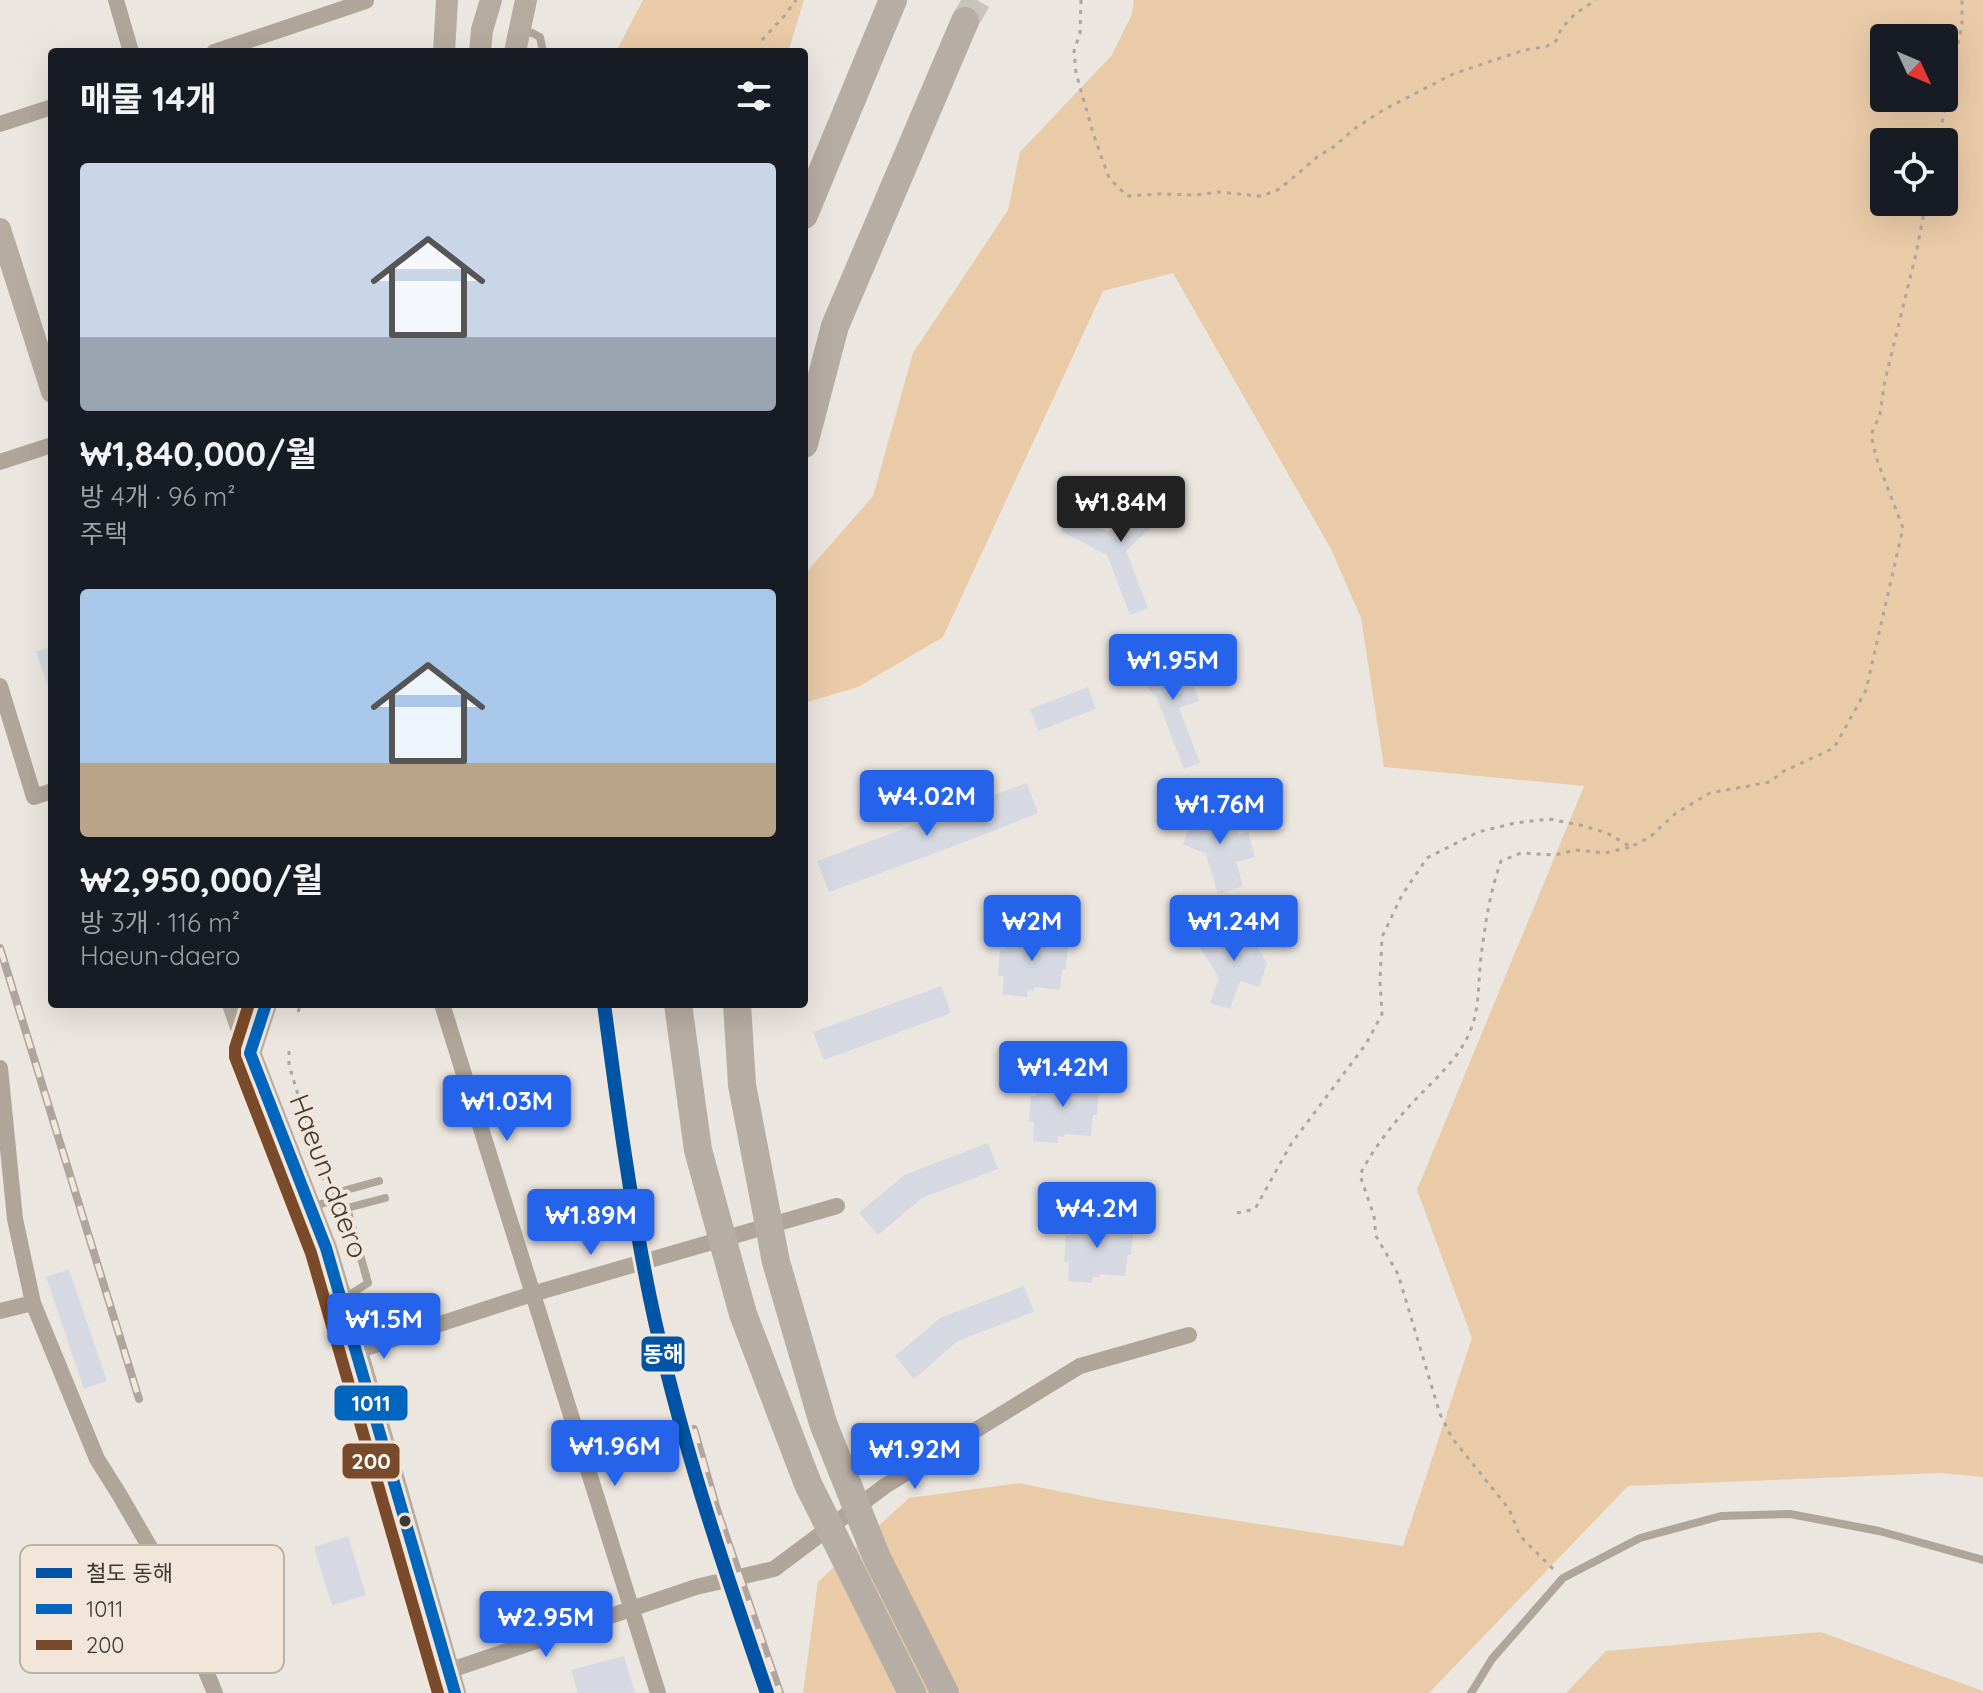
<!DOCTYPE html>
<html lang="ko">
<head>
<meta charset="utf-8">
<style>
	body { margin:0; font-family:Quicksand,"Noto Sans KR",sans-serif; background:#20242c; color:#f1f3f6; height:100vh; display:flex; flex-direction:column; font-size:30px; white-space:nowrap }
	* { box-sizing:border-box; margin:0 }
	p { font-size:26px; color:#9ea1a6 }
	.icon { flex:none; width:44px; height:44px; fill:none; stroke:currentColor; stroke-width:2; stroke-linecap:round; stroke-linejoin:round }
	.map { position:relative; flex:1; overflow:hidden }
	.panel { position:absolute; left:48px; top:48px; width:760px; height:960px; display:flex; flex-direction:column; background:#171b24; border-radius:8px; box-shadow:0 8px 32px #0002 }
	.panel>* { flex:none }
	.needle { width:52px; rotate:134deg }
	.fabs { position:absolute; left:1870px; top:24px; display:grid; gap:16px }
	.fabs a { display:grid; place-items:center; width:88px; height:88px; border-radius:8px; background:#171b24; box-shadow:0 8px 32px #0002; font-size:40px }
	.price { position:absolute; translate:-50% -68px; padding:0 18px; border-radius:8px; background:#2563eb; color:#fff; font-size:26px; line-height:52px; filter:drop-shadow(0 2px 4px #0008) }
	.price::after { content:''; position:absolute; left:50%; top:48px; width:24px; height:18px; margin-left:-12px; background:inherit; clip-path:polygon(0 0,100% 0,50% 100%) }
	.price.on { background:#222; color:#fff }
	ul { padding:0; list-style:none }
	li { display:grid; align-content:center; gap:16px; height:424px; padding:0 32px }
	li span { display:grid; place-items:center; height:248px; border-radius:8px; color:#555 }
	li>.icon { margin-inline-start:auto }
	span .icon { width:144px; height:144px; fill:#fffc; stroke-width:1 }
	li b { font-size:34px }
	h2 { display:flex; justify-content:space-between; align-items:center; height:96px; padding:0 32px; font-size:34px }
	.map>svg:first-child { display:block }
</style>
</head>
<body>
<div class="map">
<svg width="1983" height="1693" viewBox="0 0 1983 1693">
	<rect width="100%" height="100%" fill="#ece6e0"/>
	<path fill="#eacba8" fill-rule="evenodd" d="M643 0H804L788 52H616Z
		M1134 0H1983V1477L1940 1473 1628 1486 1429 1693H803L818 1582 909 1498 1019 1483 1107 1501 1403 1546 1472 1338 1417 1190 1584 786 1384 767 1361 618 1331 549 1173 273 1103 291 943 637 858 687 804 703V575L873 496 913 353 1008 210 1020 152 1112 55 1132 14ZM1884 38H1944V98H1884ZM1884 142H1944V202H1884Z
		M1821 1632 1983 1691V1693H1566L1606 1651Z"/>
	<path fill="#d6d9e1" d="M1149 492 1168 511 1126 551 1148 608 1130 615 1107 555 1061 531 1071 513 1108 532Z
		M52 646V691H50L36 652Z
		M1162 651 1190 677 1199 701 1179 708 1200 763 1184 769 1156 696 1137 678Z
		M1088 687 1096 709 1038 731 1030 709Z
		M1027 783 1038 813 973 839 829 892 817 861Z
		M1199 804 1234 819 1239 835 1248 832 1255 857 1236 862 1243 886 1218 894 1206 854 1183 844Z
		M1241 921 1267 963 1259 987 1240 981 1230 1009 1210 1003 1219 978 1200 947Z
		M1026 932 1051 934V940L1068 942 1066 969H1062L1060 990 1034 987V991L1027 990V997L1002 994 1004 976H998L1000 950H1005L1007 934 1024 935Z
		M941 986 951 1013 824 1060 813 1032Z
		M1057 1078 1082 1080V1086L1099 1088 1097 1115H1093L1091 1136 1065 1134 1064 1137 1058 1136V1143L1033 1141 1034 1122H1029L1031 1096H1036L1037 1080 1055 1081Z
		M988 1143 998 1169 922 1198 878 1235 859 1213 904 1175Z
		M1092 1218 1117 1221 1116 1227 1134 1228 1131 1255H1128L1125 1276 1100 1274 1099 1277H1093L1092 1283 1068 1281 1069 1262H1064L1066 1236H1071L1072 1220 1090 1222Z
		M69 1269 107 1381 84 1389 46 1277Z
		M1024 1286 1034 1312 958 1341 914 1379 895 1356 940 1318Z
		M348 1536 366 1595 332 1605 314 1547Z
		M624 1656 635 1693H578L571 1670Z"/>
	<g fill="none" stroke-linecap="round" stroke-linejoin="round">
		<path stroke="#c9c3be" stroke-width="28" stroke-dasharray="28 14" stroke-linecap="butt" d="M965 21 977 0"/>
		<path stroke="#aea59c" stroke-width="3" stroke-dasharray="4 6" stroke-linecap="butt" d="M1081 0 1080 33 1074 51 1076 73 1093 133 1109 178 1127 196 1159 194 1195 195 1218 192 1260 196 1276 191 1288 182 1317 157 1335 146 1354 129 1383 110 1453 74 1521 51 1547 46 1556 41 1561 29 1575 14 1596 0
			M762 40 786 14 796 0
			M1938 142 1962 24V0
			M298 1012 301 1004
			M289 1051V1065L326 1186
			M1237 1213 1255 1209 1291 1144 1366 1044 1382 1014 1380 981 1382 937 1402 895 1427 858 1478 832 1515 823 1549 819 1580 825 1607 833 1631 847 1650 837 1676 813 1710 793 1770 782 1782 772 1834 748 1866 690 1903 528 1877 460 1871 435 1880 414 1885 380 1916 254 1926 202
			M1553 1569 1520 1536 1509 1509 1452 1438 1440 1414 1398 1274 1376 1236 1374 1216 1360 1175C1371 1151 1396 1120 1414 1101 1435 1079 1460 1058 1471 1029 1480 1006 1478 981 1481 957 1485 925 1490 892 1501 861L1521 853 1555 855 1576 850 1605 853 1631 847"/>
		<path stroke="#b0a599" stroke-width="8" d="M520 31 532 33 540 37 543 52
			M331 1201 339 1192 379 1181
			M311 1207 331 1201 347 1208 385 1198
			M343 1299 368 1283 347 1208
			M1471 1693 1492 1659 1563 1578 1640 1538 1721 1516 1790 1514 1879 1531 1983 1560"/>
		<path stroke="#b0a599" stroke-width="16" d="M116 0 131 52
			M214 52 366 1
			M0 124 52 107
			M0 462 52 445
			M0 686 34 797 52 791
			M442 1004 658 1693
			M0 1068 15 1219 33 1303 97 1459 119 1494 166 1575 215 1693
			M0 1311 33 1303
			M357 1351 532 1294 837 1206
			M448 1671 696 1587 774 1569 885 1486 1080 1366 1189 1335"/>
		<path stroke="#b6ab9f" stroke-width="22" d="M444 52 447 0
			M480 52 482 30 491 0
			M515 52 526 0
			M0 229 52 392
			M233 1004 250 1053 326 1248 357 1351 455 1693
			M250 1053 266 1004"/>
		<path stroke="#b6ada4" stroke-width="28" d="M804 215 893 0
			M804 444 835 326 965 21"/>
		<g stroke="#aea59e" stroke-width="8">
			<path id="rail" d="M0 948 139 1399
				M694 1429 718 1513 780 1693"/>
		</g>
		<use href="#rail" stroke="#f2e6da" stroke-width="5" stroke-dasharray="15" stroke-linecap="butt"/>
		<path stroke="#b6ada4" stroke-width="28" d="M678 1004 698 1150 743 1314 808 1484 912 1693
			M737 1004 742 1085 776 1262 823 1423 877 1558 945 1693"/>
		<g stroke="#f2e6da" stroke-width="18">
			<path id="bus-1" d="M266 1004 250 1053 326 1248 455 1693"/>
		</g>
		<g stroke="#f2e6da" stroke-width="18">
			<path id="bus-2" d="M249 1004 235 1048V1057L311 1253 438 1693"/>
		</g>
		<use href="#bus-1" stroke="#0065bd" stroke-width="12"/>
		<use href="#bus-2" stroke="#7a4b2a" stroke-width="12"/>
		<g stroke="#f2e6da" stroke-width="20">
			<path id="rail-1" d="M604 1004C617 1102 630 1201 650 1298 678 1433 722 1563 767 1693"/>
		</g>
		<use href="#rail-1" stroke="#0054a6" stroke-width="14"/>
	</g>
	<circle fill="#3d3934" stroke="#f2e6da" stroke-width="3" cx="405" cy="1521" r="7"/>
	<g text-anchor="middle" stroke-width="8" stroke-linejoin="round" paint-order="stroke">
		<g font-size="28" fill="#3d3934" stroke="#f2e6da">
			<text transform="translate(329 1176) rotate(69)" y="10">Haeun-daero</text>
		</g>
	</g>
	<rect x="20" y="1545" width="264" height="128" rx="12" fill="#f2e6da" stroke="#bcb2a8" stroke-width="2"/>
	<rect x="36" y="1568" width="36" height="10" fill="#0054a6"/>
	<rect x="36" y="1604" width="36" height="10" fill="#0065bd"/>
	<rect x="36" y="1640" width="36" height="10" fill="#7a4b2a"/>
	<g font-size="22" fill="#3d3934">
		<text x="86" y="1581">철도 동해</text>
		<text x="86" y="1617">1011</text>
		<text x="86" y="1653">200</text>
	</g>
	<g stroke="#f2e6da" stroke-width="3">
		<rect x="640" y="1335" width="46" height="38" rx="8" fill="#0054a6"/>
		<rect x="333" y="1384" width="76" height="38" rx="8" fill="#0065bd"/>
		<rect x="341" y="1442" width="60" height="38" rx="8" fill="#7a4b2a"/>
	</g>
	<g font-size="22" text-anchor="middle" font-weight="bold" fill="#fff">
		<text x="663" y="1362">동해</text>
		<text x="371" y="1411">1011</text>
		<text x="371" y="1469">200</text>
	</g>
</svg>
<div class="fabs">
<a><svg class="needle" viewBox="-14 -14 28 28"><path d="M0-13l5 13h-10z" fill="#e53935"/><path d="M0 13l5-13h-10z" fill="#9ea1a6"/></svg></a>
<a><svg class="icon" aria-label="locate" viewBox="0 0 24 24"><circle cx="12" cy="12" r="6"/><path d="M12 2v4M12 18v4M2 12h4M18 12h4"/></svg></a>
</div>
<b class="price on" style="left:1121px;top:544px">₩1.84M</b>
<b class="price" style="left:1173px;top:702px">₩1.95M</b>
<b class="price" style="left:927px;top:838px">₩4.02M</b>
<b class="price" style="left:1220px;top:846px">₩1.76M</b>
<b class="price" style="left:1032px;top:963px">₩2M</b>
<b class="price" style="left:1234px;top:963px">₩1.24M</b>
<b class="price" style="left:1063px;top:1109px">₩1.42M</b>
<b class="price" style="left:507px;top:1143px">₩1.03M</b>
<b class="price" style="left:1097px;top:1250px">₩4.2M</b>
<b class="price" style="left:591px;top:1257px">₩1.89M</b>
<b class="price" style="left:384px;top:1361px">₩1.5M</b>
<b class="price" style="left:615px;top:1488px">₩1.96M</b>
<b class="price" style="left:915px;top:1491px">₩1.92M</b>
<b class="price" style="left:546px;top:1659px">₩2.95M</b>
<section class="panel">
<h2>매물 14개<svg class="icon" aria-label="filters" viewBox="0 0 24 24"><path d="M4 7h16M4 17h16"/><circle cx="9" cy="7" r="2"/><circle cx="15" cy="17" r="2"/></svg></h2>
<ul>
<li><span style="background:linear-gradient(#c9d6e8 70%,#9aa5b1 0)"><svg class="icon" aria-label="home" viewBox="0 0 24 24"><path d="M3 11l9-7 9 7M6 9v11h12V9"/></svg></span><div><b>₩1,840,000/월</b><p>방 4개 · 96 m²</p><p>주택</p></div></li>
<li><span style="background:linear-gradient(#a9c7e8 70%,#b9a48a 0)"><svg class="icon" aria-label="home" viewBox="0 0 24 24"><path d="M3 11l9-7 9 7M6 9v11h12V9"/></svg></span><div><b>₩2,950,000/월</b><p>방 3개 · 116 m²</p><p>Haeun-daero</p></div></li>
</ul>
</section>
</div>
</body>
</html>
